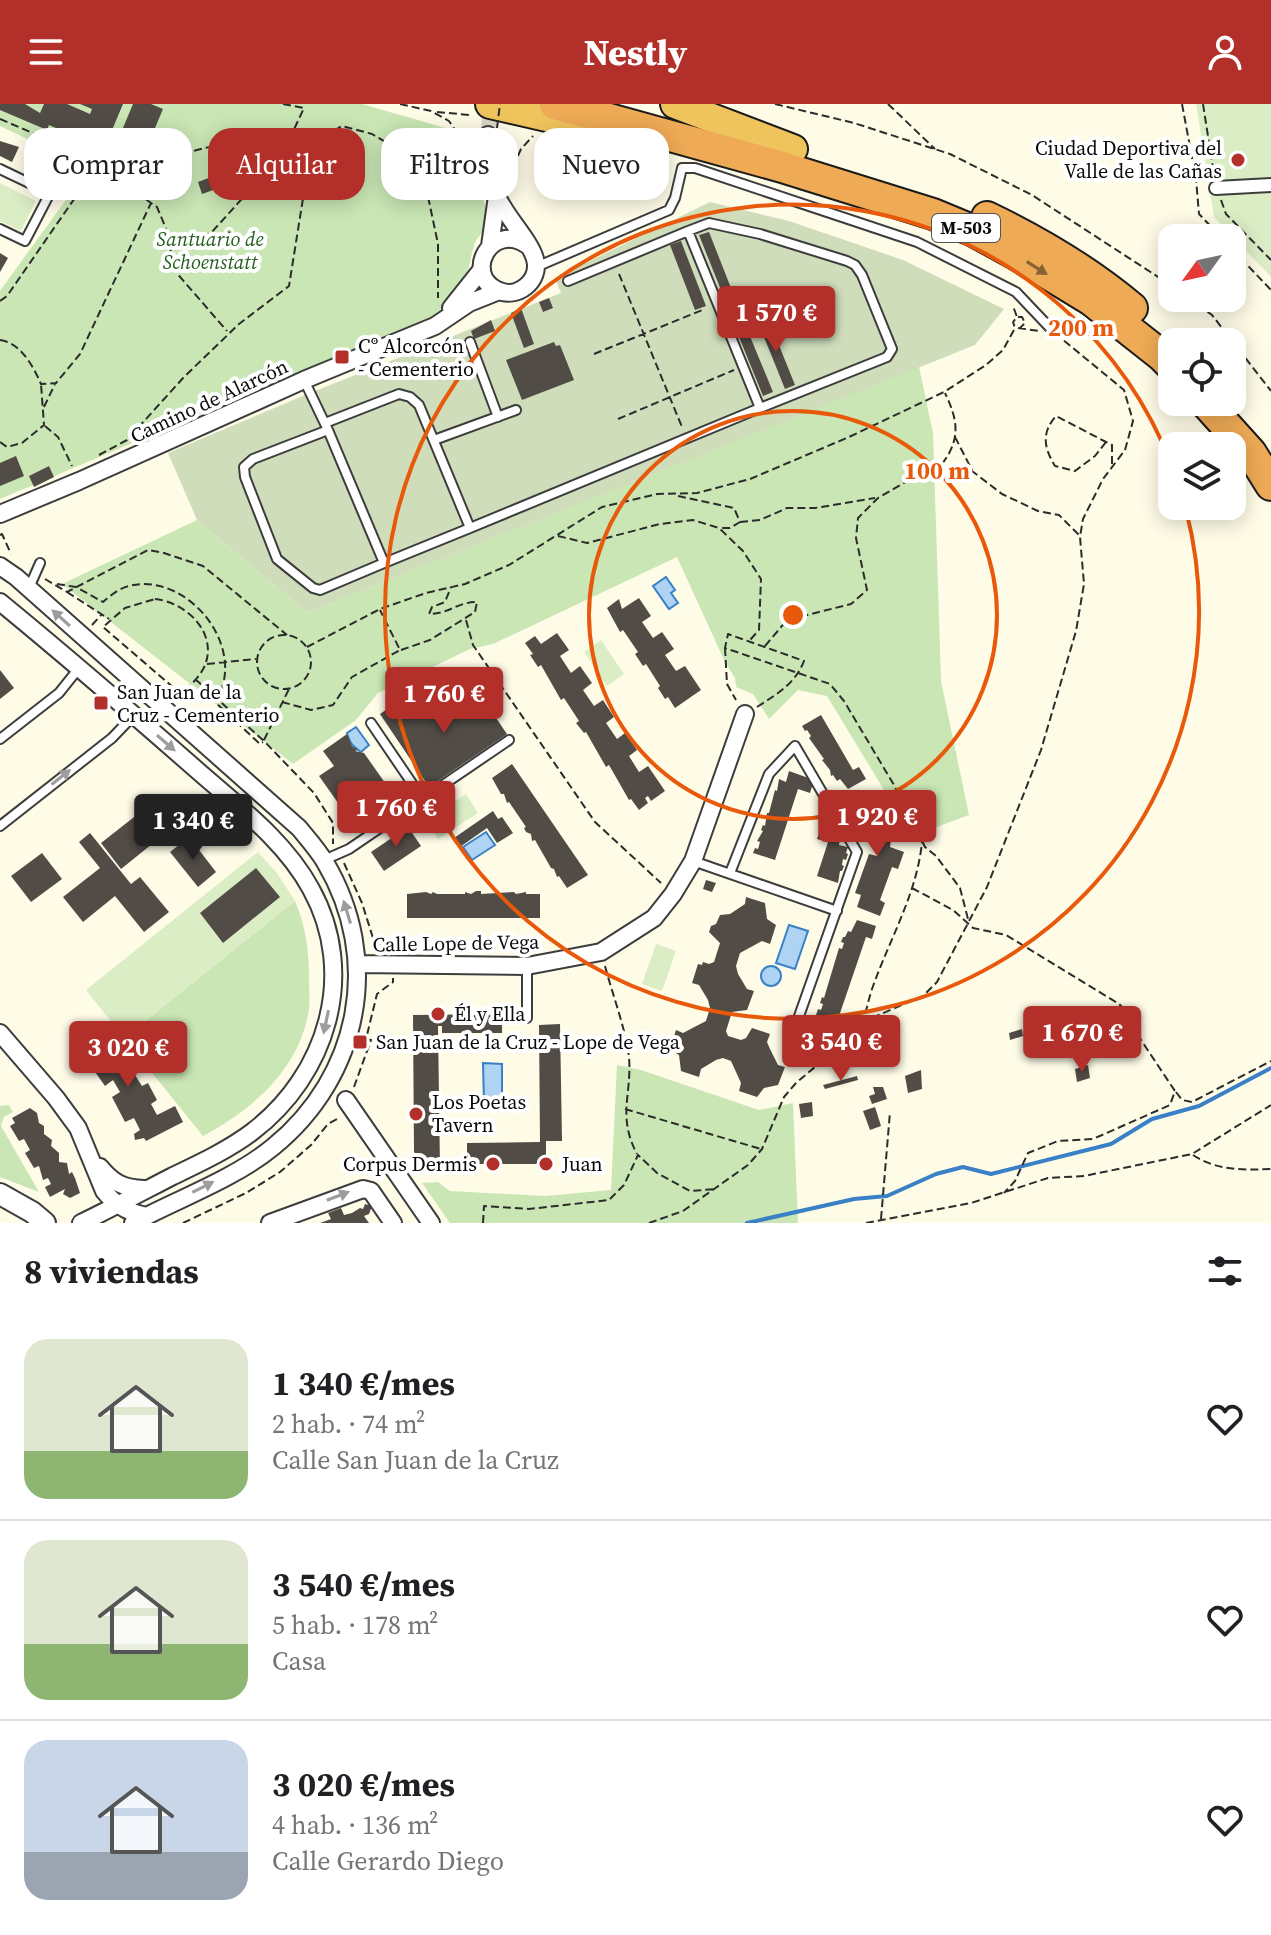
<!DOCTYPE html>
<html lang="es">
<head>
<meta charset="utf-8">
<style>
	body { margin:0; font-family:"Source Serif 4",serif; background:#f2f2f2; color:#202124; height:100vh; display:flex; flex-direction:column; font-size:30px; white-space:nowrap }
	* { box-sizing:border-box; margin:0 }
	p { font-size:26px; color:#757577 }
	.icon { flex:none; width:44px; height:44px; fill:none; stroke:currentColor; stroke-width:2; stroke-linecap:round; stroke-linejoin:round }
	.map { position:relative; height:1119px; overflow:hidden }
	.sheet { display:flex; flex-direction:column; background:#fff; flex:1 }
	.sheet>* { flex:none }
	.top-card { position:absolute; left:24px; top:24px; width:800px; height:72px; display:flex; gap:16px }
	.needle { width:52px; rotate:237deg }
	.fabs { position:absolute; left:1158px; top:120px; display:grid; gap:16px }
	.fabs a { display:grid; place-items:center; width:88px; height:88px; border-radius:16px; background:#fff; box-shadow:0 4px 20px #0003; font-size:40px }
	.price { position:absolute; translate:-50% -68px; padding:0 18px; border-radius:8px; background:#b23029; color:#fff; font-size:26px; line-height:52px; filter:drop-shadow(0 2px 4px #0008) }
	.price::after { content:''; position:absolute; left:50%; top:48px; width:24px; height:18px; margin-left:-12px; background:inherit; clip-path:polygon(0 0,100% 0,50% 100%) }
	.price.on { background:#222; color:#fff }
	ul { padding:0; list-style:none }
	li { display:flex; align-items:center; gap:24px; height:200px; padding:0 24px }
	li+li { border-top:2px solid #e0e0e0 }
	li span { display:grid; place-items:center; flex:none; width:224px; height:160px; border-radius:24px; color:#555 }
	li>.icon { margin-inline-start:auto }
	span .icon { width:96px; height:96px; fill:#fffc; stroke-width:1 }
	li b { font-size:34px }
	h2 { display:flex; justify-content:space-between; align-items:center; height:96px; padding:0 24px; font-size:34px }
	.tag { padding:0 28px; border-radius:24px; background:#fff; box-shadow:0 4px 20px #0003; font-size:28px; line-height:72px }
	.tag.on { background:#b23029; color:#fff }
	header { display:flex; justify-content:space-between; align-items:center; height:104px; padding:0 24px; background:#b23029; color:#fff; font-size:36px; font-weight:800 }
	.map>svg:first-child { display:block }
</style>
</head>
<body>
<header><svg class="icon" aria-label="menu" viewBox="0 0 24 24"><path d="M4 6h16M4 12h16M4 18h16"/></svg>Nestly<svg class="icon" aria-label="person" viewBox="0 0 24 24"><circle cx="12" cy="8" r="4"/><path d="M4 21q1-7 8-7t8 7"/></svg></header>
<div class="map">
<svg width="1271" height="1119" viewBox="0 0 1271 1119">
	<rect width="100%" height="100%" fill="#fefce7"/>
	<path fill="#c9e6b4" d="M0 0H362L449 25C462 47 493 96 485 123 483 129 477 133 475 139 472 146 471 155 469 163 463 181 449 195 438 210L0 395V187L89 64 0 22Z
		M919 263 933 329 941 577 969 711 912 732 827 592 798 586 769 615 753 590 736 583 735 574 725 558 677 453 493 540 470 545 378 589 356 616 293 660 62 480 197 416 307 509Z
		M295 797C306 823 309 847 309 875 309 884 310 896 309 905 300 965 253 1005 203 1032L124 934Z
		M617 961 641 966 759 1006 793 999 798 1119H450L422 1079 438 1078 450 1087 545 1092 611 1086Z
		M9 1001 13 1008 4 1013 1 1022 39 1088 0 1073V1002Z"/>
	<path fill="#cfddbb" d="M710 98 789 117 903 156 1004 205 975 241 307 509 197 416 168 349 305 291 561 189 555 174Z"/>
	<path fill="#dbedc5" d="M1196 0H1271V173L1214 113Z
		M0 79 36 97 21 127 0 117Z
		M601 536 624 570 607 582 584 548Z
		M466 690 478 709 438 735 426 716Z
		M258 748 277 769 295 797 124 934 86 886Z
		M656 840 676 847 662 887 642 880Z"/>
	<path fill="#aed3f3" stroke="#3980c6" stroke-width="2" d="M666 473 675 486 671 489 678 499 669 505 653 482Z
		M439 574 448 588 421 606 412 592Z
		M356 623 369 641 361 648C353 642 350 640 347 629Z
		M486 728 495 741 472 756 463 743Z
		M789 821 808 827 795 865 776 859Z
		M761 872a10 10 0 1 1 20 0a10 10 0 1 1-20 0Z
		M483 959 502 960V1000L484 999Z"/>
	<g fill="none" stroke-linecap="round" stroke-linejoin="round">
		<path stroke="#3980c6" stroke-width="4" d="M747 1119 854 1095 887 1092 936 1070 963 1063 991 1070 1111 1040 1152 1015 1199 1002 1271 964"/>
	</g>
	<path fill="#524c47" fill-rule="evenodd" d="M0 0H25L40 9 44 0H67L90 10 92 5 80 0H123L104 45 49 21 47 26 0 6Z
		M133 0H151L163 5 142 55 115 43ZM145 26 149 28 140 48 135 46Z
		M0 37 19 43 12 58 0 52Z
		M214 72 219 84 202 90 198 78Z
		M709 128 742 212 733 216 699 131Z
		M681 137 706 202 695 206 670 141Z
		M0 149 8 154 0 168Z
		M756 183 765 205 755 209 746 186Z
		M549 194 553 204 543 208 539 198Z
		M521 204 534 240 524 244 511 209Z
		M768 214 795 281 785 285 758 218Z
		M491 216 495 227 474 235 471 227Z
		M747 225 773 288 763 292 737 228Z
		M554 238 556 242 560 241 574 276 522 296 506 256Z
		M16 352 24 372 0 382V359Z
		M49 362 54 373 34 383 29 372Z
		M639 494 651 512 642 518 653 534 662 528 674 545 665 551 676 567 685 562 701 586 675 604 668 593 665 595 658 584 660 582 646 560 643 562 635 550 638 548 623 526 620 528 607 504 619 495 622 505Z
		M557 529 569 546 560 552 571 569 580 562 592 579 583 586 594 602 603 596 614 613 606 619 617 635 625 629 637 646 629 652 639 668 648 662 665 687 651 697 648 692 645 694 648 699 639 706 631 695 629 696 609 661 606 663 586 628 584 629 576 619 579 617 564 594 561 596 541 561 538 563 530 551 533 550 525 539 535 532 541 540Z
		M0 566 14 584 0 595Z
		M479 589 507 630 429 683 380 610 399 597 411 613 444 591 454 606Z
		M821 611 853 666 859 663 866 675 848 685 840 675 837 677 833 671 831 672 830 666 822 656 824 655 809 634 811 632 807 626 805 627 802 622Z
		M347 630 352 642 358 646 355 647 364 649 395 693 353 720 319 672 334 662 323 647Z
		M512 660 588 771 567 784 559 772 557 773 554 765 551 764 535 736 532 737 531 730 526 728 524 724 526 723 509 698 507 699 504 690H501L492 674Z
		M789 667 814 676 810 689 798 685 775 756 753 749 755 744 758 745 760 738 757 737 763 727 761 726 763 721 765 722 767 709H769L775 686 777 687 779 675 786 678Z
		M157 695 177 720 121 765 101 739Z
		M875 697 882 709 886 707 901 730 891 736 890 743 904 748 898 765 892 763 880 796 885 799 880 812 857 803 861 791 855 789 869 750 877 752 881 742 874 731 869 734 854 710Z
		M493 707 498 715 502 713 513 729 497 739 487 724 460 743 454 734Z
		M822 722 841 729 839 741 848 743 846 749 848 750 846 756 843 755 842 761 844 762 842 767H840L838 779 817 772 828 738 817 735Z
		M408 723 421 742 384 767 371 748Z
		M90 729 131 780 140 773 169 808 144 828 115 792 83 818 63 793 100 764 79 738Z
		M189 733 216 768 198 783 170 748Z
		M42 749 62 775 31 798 11 772Z
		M256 764 280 793 223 839 200 809Z
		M706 776 716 779 712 788 703 785Z
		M476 787H481V790L514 788 516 790 526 788V790H540V814H407V790L426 788 431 790 433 788 437 790H465V788L471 790Z
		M746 793 765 799 767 815 776 821 770 840 762 837 740 849 736 862 738 870 747 885 754 887 747 906 732 908 726 927 728 932 741 936 746 934 752 924 770 930 767 938 770 945 778 961 785 963 778 981 764 984 757 993 739 987 741 979 731 957 723 954 716 956 701 965 699 973 681 967 679 951 670 945 676 926 683 929 706 917 710 904 708 896 699 881 692 879 698 860 702 861 703 858 709 860 714 858 720 839 709 828 711 822 716 820 720 811 730 810 745 800Z
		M857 816 876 822 872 835 866 833 837 918 816 911 818 905 821 906 823 900 820 899 822 893 824 894 839 844 842 845 844 839 841 838 843 833H845L848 827 851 828Z
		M502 910V929H442V922H438L440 1065H426L414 1048 413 911Z
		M560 920 562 1037H546V1060H467V1039L540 1038 539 921Z
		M1022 925 1023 932 1010 936 1009 929Z
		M88 931 98 943 108 935 113 942 119 938 131 953 126 957 142 982 148 979 157 996 151 1000 157 1011 175 1002 183 1018 146 1037 144 1034 135 1036 134 1030 140 1026 134 1014 125 1018 112 993 120 988 113 976 105 982 76 941Z
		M1088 961 1090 974 1077 978 1075 965Z
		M921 966 922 985 908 989 905 972Z
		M857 972 858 976 825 985 823 981Z
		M873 983H883L887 995 872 1000 869 992 875 990Z
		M812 998 813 1012 801 1014 799 1000Z
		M875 1003 881 1022 870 1026 863 1007Z
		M30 1004 37 1009 39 1019 44 1022V1030L52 1036 51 1042 59 1049V1058L67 1059 69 1070 72 1068 75 1074 80 1089 70 1094 63 1090 65 1085 50 1093 45 1083 51 1080 48 1074 43 1076 39 1062 34 1064 25 1049 30 1046 24 1035 19 1037 10 1022 15 1019 12 1014Z
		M365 1100 372 1102 369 1110 364 1112 369 1119H320L331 1115 328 1109 341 1104 344 1111 352 1109 360 1104 363 1105Z"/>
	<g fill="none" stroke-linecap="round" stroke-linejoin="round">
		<path stroke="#d9d8c6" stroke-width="16" stroke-dasharray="16 8" stroke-linecap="butt" d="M488 31 492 0"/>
		<g stroke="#3d3d3d" stroke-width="12">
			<path id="service" d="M0 65 50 89 25 137 0 125
				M688 127 709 119 760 130 847 157 855 161 862 171 892 245 887 253 760 304
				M536 163 669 106 675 94 682 64H695L917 138 1016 188 1053 227
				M470 238 498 313
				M304 276 328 326 253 355 244 363 245 373 277 455 313 484 320 486 384 459 328 326
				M325 319 399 290 410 293 419 301 470 424 384 459
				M434 336 516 306
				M470 424 760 304 688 127 568 177
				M29 484 40 459
				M371 619 422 694
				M0 635 59 589 79 564
				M0 722 112 634 134 611
				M324 756 349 745 509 636
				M693 757 837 807
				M730 769 769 670 795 642 857 748 792 932
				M527 914V862"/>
		</g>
		<g stroke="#3d3d3d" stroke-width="16">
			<path id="pedestrian" d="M1216 84 1271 81"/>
		</g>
		<g stroke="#3d3d3d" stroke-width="20">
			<path id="minor" d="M488 31C488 51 489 73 497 92 505 112 530 136 535 155 541 177 517 196 497 186 463 170 491 117 527 141
				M490 142 497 92
				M451 204 482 165
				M0 410 79 377 304 276 435 222 469 199 499 187
				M0 462 16 473 299 724C308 735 318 746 325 758 383 856 360 972 273 1043 234 1075 178 1095 133 1119
				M0 498C67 553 133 610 198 667 239 703 285 737 311 785 358 870 327 971 252 1028 228 1046 200 1059 173 1072 142 1088 112 1104 81 1119
				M358 860 527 862 601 848 654 814 673 790 693 757 745 610
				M0 929 56 994 78 1024 104 1087C115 1101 129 1109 147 1112
				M346 996 431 1119
				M100 1063C113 1079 123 1084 144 1085
				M270 1119 363 1085 371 1087 393 1119"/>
		</g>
		<g stroke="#3d3d3d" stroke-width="24">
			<path id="tertiary" d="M0 1090 32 1108 45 1119"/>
		</g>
		<g stroke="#1b1b1b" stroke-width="32">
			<path id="trunk" d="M490 0 586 22
				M675 0 793 45"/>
		</g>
		<g stroke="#1b1b1b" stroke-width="34">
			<path id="motorway" d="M555 0 779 62 933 110 974 127 1014 149 1091 196 1162 252 1172 262
				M987 113C1039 138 1088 167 1132 204
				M1205 298 1251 349 1271 381"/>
		</g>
		<path stroke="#2c2c2c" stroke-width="2" stroke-dasharray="8 4" stroke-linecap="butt" d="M400 0 431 7 449 17 472 51
			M775 0 854 19 950 50 1032 91 1172 182
			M888 0 935 45
			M1182 0 1196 75 1199 110 1222 134
			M1203 0 1214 71
			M437 8 470 11
			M0 15 35 30 52 31 85 48 106 70 121 77 151 99C155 91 152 83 154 74 159 52 207 43 226 40L237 48 251 66 284 47 304 4 283 0
			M590 43 669 61
			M85 48C105 42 116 60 121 76
			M285 48 305 69
			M309 67C316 47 323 32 342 22L372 30 421 59 438 140V194
			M302 76a8 8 0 1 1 16 0a8 8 0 1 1-16 0Z
			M508 74 521 45 533 32
			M1221 96 1226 110 1271 156
			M172 140 168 159 227 227
			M1232 145 1271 186
			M619 170 682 323
			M1188 194 1212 211 1271 287
			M0 197 7 192 97 62
			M1018 213H1022L1025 219 1020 224
			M1018 224 1039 227
			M0 236C21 239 33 262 41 280L56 279 80 250 151 99 157 103 172 139 186 140 211 129 249 87 251 66 221 77
			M594 250 705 205
			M44 303 55 280
			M618 315 734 266
			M45 322 58 333 72 362
			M955 333 972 366
			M0 338 7 343 22 339 44 321 41 280
			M1106 338 1095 352 1075 367 1055 362C1044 344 1041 329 1056 312L1106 338 1112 341V362
			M99 351 127 336 184 273 239 220 289 182 305 82
			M942 360C961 335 958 316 945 289
			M678 392 734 404 740 418 730 424H721
			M740 418 760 416 787 404H815L875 394
			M0 431 2 430 11 450
			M558 432 587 439 660 420 693 416 719 424 743 447 761 475 759 526 750 536
			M45 475 67 488 148 446 164 449 203 462 287 531
			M57 480 76 483 103 498C110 492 119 484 129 482 188 467 250 545 215 598L260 640 263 638
			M67 488 109 515
			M155 495C185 498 218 528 205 561 201 572 189 582 182 591L103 523 125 504Z
			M466 516 473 541 595 718 661 779
			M92 521 102 510
			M257 558a27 27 0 1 1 54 0a27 27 0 1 1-54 0Z
			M765 542 787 516 851 500 867 486 856 434 858 414 878 394 926 366 941 362 972 367 1002 390 1038 407 1059 411 1080 432
			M307 543 380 505 426 489 465 480 509 461 602 403 657 390 697 389 750 375 849 333 944 288 986 261 1003 246 1015 224 1013 218 1017 213 1013 202
			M725 544 727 580 736 596
			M401 546 430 536 475 508 477 498C457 498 449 510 429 510L432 503 445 498 451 483
			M207 560 256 555
			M195 575 264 637 314 689 333 719V740
			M282 598 311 606 333 601 352 573 400 546 380 506
			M757 603C777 590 795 580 804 557L728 530 725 544 830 580 844 597 894 681 925 743 936 752 960 784 968 815
			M264 636 289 585
			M344 759 362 799 373 834 381 842 390 845
			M912 784 953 806 973 824 1006 831 1119 900 1133 914 1139 933 1175 987 1170 1001 1093 1035 1058 1037 1028 1049 1015 1077 1004 1089
			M605 862C612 889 626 926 629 953 632 991 617 1012 637 1050
			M862 921C866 909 868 897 872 885 889 836 917 790 922 738
			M354 983 371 936 366 935 377 890 393 878V874
			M1176 988 1182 996 1192 998 1271 957
			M625 1005 761 1045
			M1193 1051C1217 1067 1244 1066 1271 1065
			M881 1115 890 1008
			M183 1119 246 1089 280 1068 311 1041 328 1020 339 1014
			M483 1119 484 1102 529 1105 609 1096 624 1081 638 1051 657 1069 690 1087 716 1085
			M649 1119 683 1107 748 1061 762 1045 784 993 796 979 874 913 923 892 937 878 987 783 1041 646 1076 527 1084 480 1080 433 1083 415 1103 375 1125 346 1133 317 1124 286 1062 235
			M866 1119 971 1099 1048 1074 1084 1072 1192 1050 1271 1001"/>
		<use href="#service" stroke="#fff" stroke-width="8"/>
		<use href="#pedestrian" stroke="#fff" stroke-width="12"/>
		<use href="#minor" stroke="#fff" stroke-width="16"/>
		<use href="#tertiary" stroke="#fff" stroke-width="20"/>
		<use href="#trunk" stroke="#f0c45c" stroke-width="28"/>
		<use href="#motorway" stroke="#ea5" stroke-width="30"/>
		<path stroke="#2c2c2c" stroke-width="2" stroke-dasharray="8 4" stroke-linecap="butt" d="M497 24 500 0"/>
	</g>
	<defs><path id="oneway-solid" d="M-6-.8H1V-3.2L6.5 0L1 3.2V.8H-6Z" transform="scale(2)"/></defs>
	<use fill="#876233" href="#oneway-solid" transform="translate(1037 164) rotate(32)"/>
	<g fill="#9d9d9d">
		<use href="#oneway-solid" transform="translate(61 514) rotate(-138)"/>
		<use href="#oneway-solid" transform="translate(166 639) rotate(41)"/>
		<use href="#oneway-solid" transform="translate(61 673) rotate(-38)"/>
		<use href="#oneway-solid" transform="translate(347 808) rotate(-107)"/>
		<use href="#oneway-solid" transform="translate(326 918) rotate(102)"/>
		<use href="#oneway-solid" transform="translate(203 1083) rotate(-27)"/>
		<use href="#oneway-solid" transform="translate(338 1092) rotate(-21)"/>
	</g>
	<g fill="none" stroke="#e8590c" stroke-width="4">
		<circle cx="793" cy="511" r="204"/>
		<path d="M1185 402A407 407 0 1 1 1172 362"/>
	</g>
	<g fill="#b23029" stroke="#fff" stroke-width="3">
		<circle cx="1238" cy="56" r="8"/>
		<rect x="334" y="245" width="16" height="16" rx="4"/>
		<rect x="93" y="591" width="16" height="16" rx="4"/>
		<circle cx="438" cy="910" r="8"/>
		<rect x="352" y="930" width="16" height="16" rx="4"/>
		<circle cx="416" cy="1010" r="8"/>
		<circle cx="493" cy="1060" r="8"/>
		<circle cx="546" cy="1060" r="8"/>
	</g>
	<g text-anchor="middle" stroke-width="8" stroke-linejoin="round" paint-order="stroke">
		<rect fill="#fff" stroke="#545454" stroke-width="2" x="932" y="110" width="68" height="28" rx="6"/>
		<g font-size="18" font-weight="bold" fill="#0a0a0a">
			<text x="966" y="130">M-503</text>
		</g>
		<g font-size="20" fill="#0a0a0a" stroke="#fff" text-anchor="start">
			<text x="1222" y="51" text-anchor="end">Ciudad Deportiva del<tspan x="1222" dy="23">Valle de las Cañas</tspan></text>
			<text x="358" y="249">Cº Alcorcón<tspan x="358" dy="23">- Cementerio</tspan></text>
			<text x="117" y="595">San Juan de la<tspan x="117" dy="23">Cruz - Cementerio</tspan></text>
			<text x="454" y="917">Él y Ella</text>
			<text x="376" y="945">San Juan de la Cruz - Lope de Vega</text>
			<text x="432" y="1005">Los Poetas<tspan x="432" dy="23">Tavern</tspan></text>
			<text x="477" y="1067" text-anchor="end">Corpus Dermis</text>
			<text x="562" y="1067">Juan</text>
		</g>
		<g font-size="20" font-style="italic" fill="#255d1e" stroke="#fff">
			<text x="210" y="142">Santuario de<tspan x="210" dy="23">Schoenstatt</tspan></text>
		</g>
		<g font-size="20" fill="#0a0a0a" stroke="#fff">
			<text transform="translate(209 297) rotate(-25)" y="7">Camino de Alarcón</text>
			<text transform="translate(456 839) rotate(-1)" y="7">Calle Lope de Vega</text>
		</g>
	</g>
	<circle cx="793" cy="511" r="12" fill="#e8590c" stroke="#fff" stroke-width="4"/>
	<g font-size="24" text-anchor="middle" font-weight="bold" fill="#e8590c" stroke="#fff" stroke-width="8" stroke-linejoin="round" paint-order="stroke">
		<text x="1081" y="232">200 m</text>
		<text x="937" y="375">100 m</text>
	</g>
</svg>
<div class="fabs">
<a><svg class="needle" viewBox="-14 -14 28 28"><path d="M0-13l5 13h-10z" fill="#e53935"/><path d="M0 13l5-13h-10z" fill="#757577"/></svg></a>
<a><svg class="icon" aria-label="locate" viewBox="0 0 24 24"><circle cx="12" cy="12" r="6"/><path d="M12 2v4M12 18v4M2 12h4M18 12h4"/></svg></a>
<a><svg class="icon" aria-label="layers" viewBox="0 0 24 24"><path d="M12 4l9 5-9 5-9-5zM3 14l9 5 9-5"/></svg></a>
</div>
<b class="price" style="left:776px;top:250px">1 570 €</b>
<b class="price" style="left:444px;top:631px">1 760 €</b>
<b class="price" style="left:396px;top:745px">1 760 €</b>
<b class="price" style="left:877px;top:754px">1 920 €</b>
<b class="price on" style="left:193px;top:758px">1 340 €</b>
<b class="price" style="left:1082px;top:970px">1 670 €</b>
<b class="price" style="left:841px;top:979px">3 540 €</b>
<b class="price" style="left:128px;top:985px">3 020 €</b>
<div class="top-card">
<a class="tag">Comprar</a>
<a class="tag on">Alquilar</a>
<a class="tag">Filtros</a>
<a class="tag">Nuevo</a>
</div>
</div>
<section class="sheet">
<h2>8 viviendas<svg class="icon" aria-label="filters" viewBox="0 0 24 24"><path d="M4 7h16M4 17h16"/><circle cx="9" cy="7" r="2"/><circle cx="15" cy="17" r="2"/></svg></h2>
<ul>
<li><span style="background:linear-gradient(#dfe7d0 70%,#8fb573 0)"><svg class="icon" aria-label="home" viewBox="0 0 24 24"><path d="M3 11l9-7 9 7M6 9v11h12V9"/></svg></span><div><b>1 340 €/mes</b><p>2 hab. · 74 m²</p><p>Calle San Juan de la Cruz</p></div><svg class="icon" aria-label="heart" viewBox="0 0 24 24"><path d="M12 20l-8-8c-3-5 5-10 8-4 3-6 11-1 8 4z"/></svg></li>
<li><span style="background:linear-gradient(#dfe7d0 65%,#8fb573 0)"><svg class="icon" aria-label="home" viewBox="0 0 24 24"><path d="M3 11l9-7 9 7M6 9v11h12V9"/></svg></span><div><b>3 540 €/mes</b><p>5 hab. · 178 m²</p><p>Casa</p></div><svg class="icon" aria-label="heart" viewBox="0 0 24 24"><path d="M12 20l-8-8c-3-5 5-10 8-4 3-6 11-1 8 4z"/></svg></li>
<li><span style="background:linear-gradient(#c9d6e8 70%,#9aa5b1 0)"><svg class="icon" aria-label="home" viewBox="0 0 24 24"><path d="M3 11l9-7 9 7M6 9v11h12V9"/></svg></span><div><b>3 020 €/mes</b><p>4 hab. · 136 m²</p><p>Calle Gerardo Diego</p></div><svg class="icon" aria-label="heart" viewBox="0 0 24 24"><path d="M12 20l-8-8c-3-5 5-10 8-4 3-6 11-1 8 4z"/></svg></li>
</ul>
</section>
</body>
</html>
